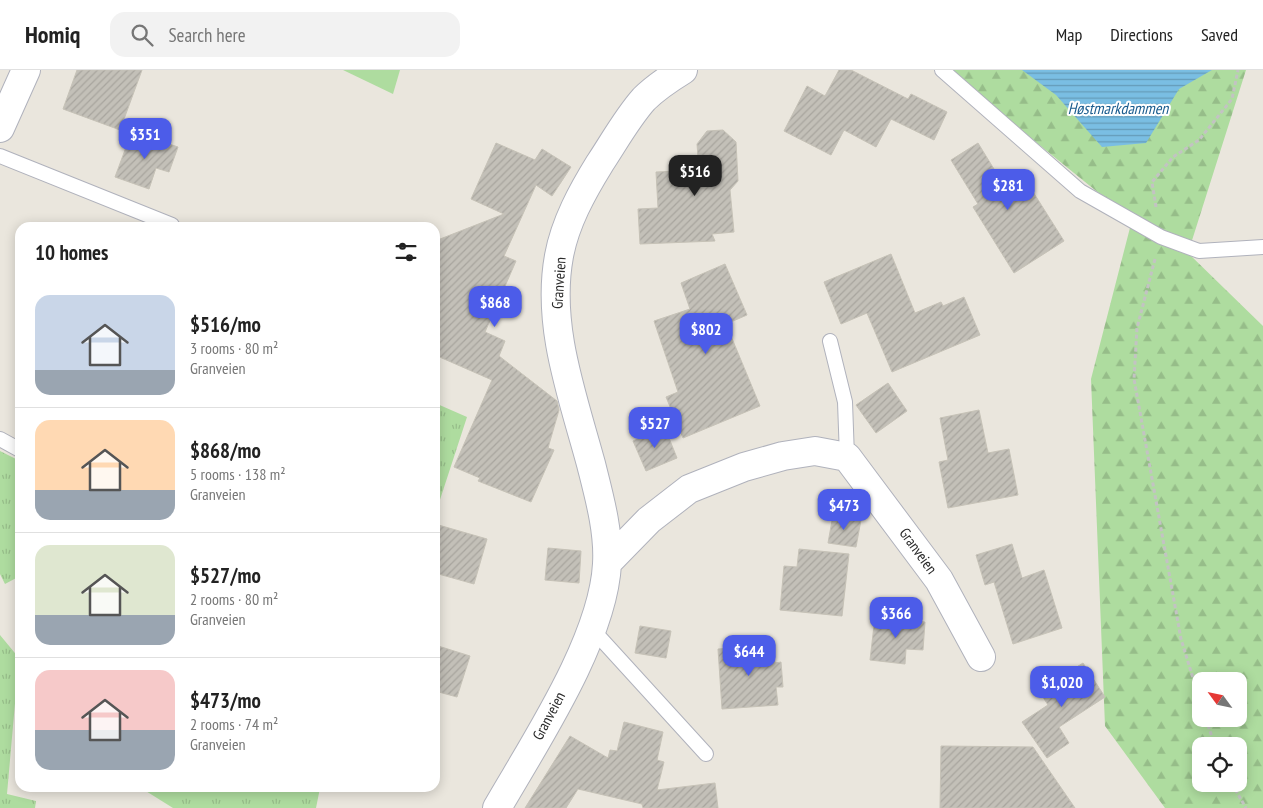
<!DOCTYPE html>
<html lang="en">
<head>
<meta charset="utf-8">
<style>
	body { margin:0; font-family:"PT Sans Narrow",sans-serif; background:#f2f2f2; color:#222; height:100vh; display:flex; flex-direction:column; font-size:19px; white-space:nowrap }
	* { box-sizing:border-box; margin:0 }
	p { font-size:16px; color:#767676 }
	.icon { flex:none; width:28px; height:28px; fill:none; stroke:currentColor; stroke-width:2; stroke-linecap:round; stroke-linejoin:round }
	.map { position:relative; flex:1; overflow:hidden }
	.side { position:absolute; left:15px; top:152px; width:425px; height:570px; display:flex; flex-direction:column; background:#fff; border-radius:15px; box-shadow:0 2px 12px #0003 }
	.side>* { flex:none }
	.needle { width:32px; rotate:303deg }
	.tools { position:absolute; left:1192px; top:602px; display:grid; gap:10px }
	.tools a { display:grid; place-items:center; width:55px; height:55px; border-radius:10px; background:#fff; box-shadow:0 2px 12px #0003; font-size:25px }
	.price { position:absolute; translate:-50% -42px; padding:0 11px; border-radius:10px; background:#4c5ce9; color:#fff; font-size:16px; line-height:32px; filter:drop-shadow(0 1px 2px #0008) }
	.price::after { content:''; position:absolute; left:50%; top:30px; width:15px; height:11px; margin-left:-8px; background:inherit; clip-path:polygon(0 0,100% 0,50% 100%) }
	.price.active { background:#222; color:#fff }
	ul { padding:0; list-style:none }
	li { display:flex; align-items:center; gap:15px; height:125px; padding:0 20px }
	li+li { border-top:1px solid #e0e0e0 }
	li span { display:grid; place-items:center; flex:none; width:140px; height:100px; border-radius:15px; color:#555 }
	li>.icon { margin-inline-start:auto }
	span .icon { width:60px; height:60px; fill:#fffc; stroke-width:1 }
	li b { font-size:21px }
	h2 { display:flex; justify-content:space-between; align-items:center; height:60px; padding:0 20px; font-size:21px }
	header { display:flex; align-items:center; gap:30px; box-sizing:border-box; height:70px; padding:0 25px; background:#fff; border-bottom:1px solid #e0e0e0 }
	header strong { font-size:24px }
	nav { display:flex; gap:28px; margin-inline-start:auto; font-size:18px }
	.search { width:350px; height:45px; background:#f2f2f2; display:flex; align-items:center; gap:12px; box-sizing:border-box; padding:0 18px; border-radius:15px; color:#767676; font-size:19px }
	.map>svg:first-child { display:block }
</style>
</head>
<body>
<header>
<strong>Homiq</strong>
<div class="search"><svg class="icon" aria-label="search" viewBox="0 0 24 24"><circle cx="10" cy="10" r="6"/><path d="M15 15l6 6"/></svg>Search here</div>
<nav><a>Map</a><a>Directions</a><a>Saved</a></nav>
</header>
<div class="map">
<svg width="1263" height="738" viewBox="0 0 1263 738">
	<defs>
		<pattern id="grass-tufts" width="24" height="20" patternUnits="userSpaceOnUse" patternTransform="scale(1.25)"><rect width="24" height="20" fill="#aedc9f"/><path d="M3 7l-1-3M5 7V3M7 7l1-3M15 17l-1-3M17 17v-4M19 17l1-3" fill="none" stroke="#96bd89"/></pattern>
		<pattern id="forest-firs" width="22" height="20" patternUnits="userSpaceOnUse" patternTransform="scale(1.25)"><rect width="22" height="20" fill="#aedc9f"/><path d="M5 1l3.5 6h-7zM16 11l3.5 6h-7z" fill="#96bd89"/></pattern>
		<pattern id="water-rules" width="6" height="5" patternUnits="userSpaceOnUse" patternTransform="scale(1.25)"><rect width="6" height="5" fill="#7abee3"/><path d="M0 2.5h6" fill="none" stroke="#649bb8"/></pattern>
		<pattern id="building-hatch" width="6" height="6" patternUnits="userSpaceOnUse" patternTransform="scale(1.25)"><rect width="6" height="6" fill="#c3c0b8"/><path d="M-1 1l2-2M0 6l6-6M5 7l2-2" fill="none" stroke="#a8a59e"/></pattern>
	</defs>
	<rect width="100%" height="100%" fill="#eae6dd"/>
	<path fill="url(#grass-tufts)" d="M435 333 467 347 435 445Z
		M0 381 20 391V506L5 514 0 504Z
		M0 565 19 588 7 724 36 731 35 738H0Z
		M141 718H320L316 738H173Z"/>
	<path fill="url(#forest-firs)" fill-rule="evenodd" d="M947 0H1246L1188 183 1263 256V738H1165L1105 656 1091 309 1132 150ZM1201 611H1239V649H1201ZM1201 676H1239V714H1201Z"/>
	<path fill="#aedc9f" d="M343 0H400L393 24Z"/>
	<path fill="url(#water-rules)" d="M1022 0H1212L1179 19 1146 73 1102 77 1056 25Z"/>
	<path fill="url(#building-hatch)" stroke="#c6c2b7" d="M77 0H142L120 60 63 39Z
		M839 0H851L908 29 911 24 947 42 934 70 891 49 876 77 844 60 831 85 784 61 807 16 825 26Z
		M723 60 736 72 738 111 730 120 734 162 712 164 715 171 640 174 638 139 658 138 656 102 699 100 697 74 707 61Z
		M132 61 178 77 169 102 156 98 149 119 115 107Z
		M496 73 535 90 542 79 571 97 552 126 536 115 504 186 516 191 485 262 505 271 499 286 557 331 559 340 548 378 554 380 531 432 478 411 480 408 454 397 492 310 435 285V171L504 144 471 129Z
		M978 73 1005 117 1023 106 1064 171 1014 203 973 137 978 134 951 90Z
		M891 184 915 243 941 232 943 236 964 227 980 265 892 302 867 243 841 254 824 212Z
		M725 194 747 245 726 254 760 336 683 368 666 327 678 322 654 251 690 239 681 213Z
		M888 313 907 341 876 363 856 335Z
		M979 340 988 383 1009 379 1018 425 948 438 939 392 948 390 940 348Z
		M665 358 677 388 646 401 633 371Z
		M833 445 861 450 856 477 828 473Z
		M435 454 487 469 474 514 435 503Z
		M1012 474 1022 508 1044 500 1062 558 1013 574 994 512 985 515 976 485Z
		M548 478 581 481 579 513 545 510Z
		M799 479 849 484 842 546 780 540 784 496 797 497Z
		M875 547 925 552 923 580 906 579 905 594 870 590Z
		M640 556 671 561 666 588 635 583Z
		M435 575 470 586 457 627 435 621Z
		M773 575 775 593 781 592 783 617H776L778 635 722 639 718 579Z
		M1083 593 1105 627 1059 657 1069 673 1047 688 1022 652 1048 635 1039 621Z
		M624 652 663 662 657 690 664 692 657 720 715 713 718 738H643L642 734 578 719 566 738H525L570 666 608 688 610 680 617 681Z
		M941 676 1033 677 1075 738H940Z"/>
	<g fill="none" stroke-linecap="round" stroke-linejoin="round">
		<g stroke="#b0b2bc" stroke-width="16">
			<path id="service" d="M942 0 1080 121 1161 167 1199 181 1263 177
				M0 86 172 155
				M830 271 845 332 847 387
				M0 369 20 380
				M592 559 706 684"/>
		</g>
		<g stroke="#b0b2bc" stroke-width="30">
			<path id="minor" d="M0 58 26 0
				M608 492 649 450 689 419 744 397 783 386 815 381 847 387 939 510 981 587
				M497 738C535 672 603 570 607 494 609 461 599 426 591 394 573 327 546 256 559 186 565 153 582 122 600 93 614 72 627 48 644 29 655 18 670 8 683 0"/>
		</g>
		<path stroke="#c3c3c3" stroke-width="3" stroke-dasharray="4 2.5" stroke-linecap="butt" d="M1156 137 1152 112 1173 87 1199 70 1232 29 1238 0
			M1155 189 1137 258 1134 309 1181 569 1201 634
			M1206 649 1215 676
			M1232 714 1246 738"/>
		<use href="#service" stroke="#fff" stroke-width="14"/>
		<use href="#minor" stroke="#fff" stroke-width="28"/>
	</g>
	<g text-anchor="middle" stroke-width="4" stroke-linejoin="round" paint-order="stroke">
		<g font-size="15" fill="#2a2a2a" stroke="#fff">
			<text transform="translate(559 213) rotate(-86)" y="5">Granveien</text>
			<text transform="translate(918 481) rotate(54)" y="5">Granveien</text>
			<text transform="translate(549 646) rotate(-62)" y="5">Granveien</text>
		</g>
		<g font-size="16" font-style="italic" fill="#1a5c8e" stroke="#fff">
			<text x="1118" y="44">Høstmarkdammen</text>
		</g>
	</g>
</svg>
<div class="tools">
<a><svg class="needle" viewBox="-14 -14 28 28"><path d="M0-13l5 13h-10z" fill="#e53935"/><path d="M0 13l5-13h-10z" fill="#767676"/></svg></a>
<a><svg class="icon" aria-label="locate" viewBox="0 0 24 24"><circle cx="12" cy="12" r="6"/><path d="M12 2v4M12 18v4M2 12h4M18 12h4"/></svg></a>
</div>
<b class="price" style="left:145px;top:90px">$351</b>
<b class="price active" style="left:695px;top:127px">$516</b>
<b class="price" style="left:1008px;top:141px">$281</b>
<b class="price" style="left:495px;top:258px">$868</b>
<b class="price" style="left:706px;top:285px">$802</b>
<b class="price" style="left:655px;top:379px">$527</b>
<b class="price" style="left:844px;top:461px">$473</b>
<b class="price" style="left:896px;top:569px">$366</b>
<b class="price" style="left:749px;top:607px">$644</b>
<b class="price" style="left:1062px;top:638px">$1,020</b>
<section class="side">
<h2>10 homes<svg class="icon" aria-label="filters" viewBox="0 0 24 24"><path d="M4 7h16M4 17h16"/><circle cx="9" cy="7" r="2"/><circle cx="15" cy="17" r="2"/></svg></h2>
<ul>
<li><span style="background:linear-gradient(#c9d6e8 75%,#9aa5b1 0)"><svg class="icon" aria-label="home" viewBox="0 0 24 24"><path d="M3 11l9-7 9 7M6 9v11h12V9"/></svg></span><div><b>$516/mo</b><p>3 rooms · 80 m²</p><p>Granveien</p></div></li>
<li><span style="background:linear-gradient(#ffd9b3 70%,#9aa5b1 0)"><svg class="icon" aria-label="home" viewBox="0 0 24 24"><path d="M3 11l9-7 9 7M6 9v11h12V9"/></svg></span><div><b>$868/mo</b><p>5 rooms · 138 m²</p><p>Granveien</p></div></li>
<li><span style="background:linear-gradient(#dfe7d0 70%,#9aa5b1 0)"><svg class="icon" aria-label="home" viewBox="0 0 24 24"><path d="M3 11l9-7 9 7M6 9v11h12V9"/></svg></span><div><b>$527/mo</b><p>2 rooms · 80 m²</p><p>Granveien</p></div></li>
<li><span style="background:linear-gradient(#f6c9c9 60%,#9aa5b1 0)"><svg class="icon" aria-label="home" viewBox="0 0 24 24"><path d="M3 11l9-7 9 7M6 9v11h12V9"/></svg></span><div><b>$473/mo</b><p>2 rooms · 74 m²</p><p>Granveien</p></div></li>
</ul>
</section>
</div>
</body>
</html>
